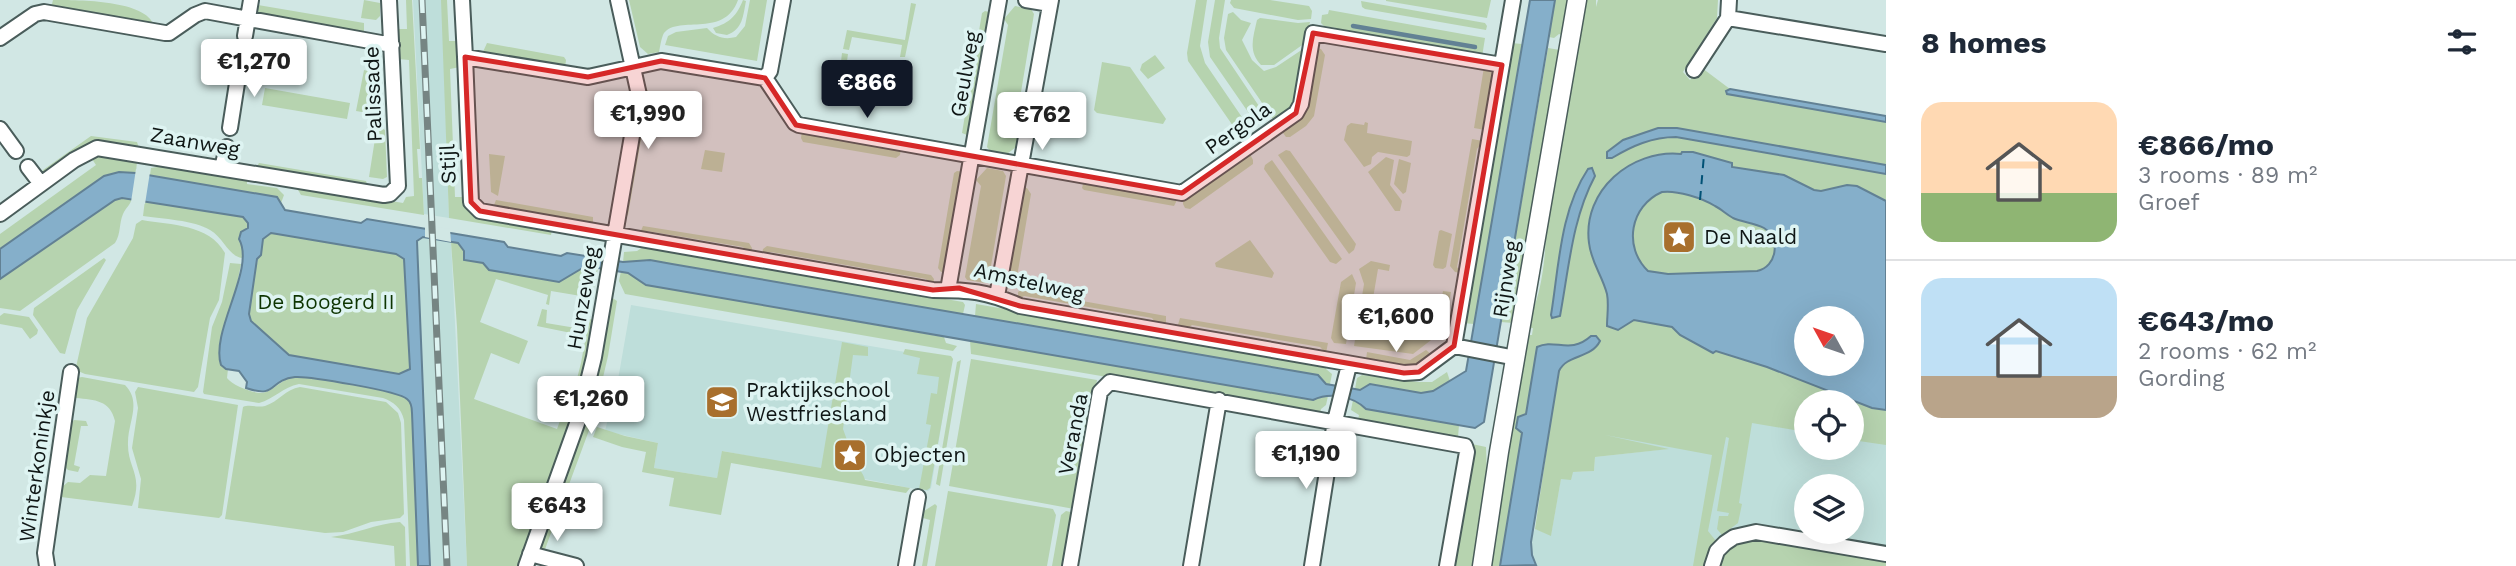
<!DOCTYPE html>
<html lang="en">
<head>
<meta charset="utf-8">
<style>
	body { margin:0; font-family:"Work Sans",sans-serif; background:#f6f6f7; color:#1f2937; height:100vh; display:flex; flex-direction:column; font-size:26px; white-space:nowrap }
	* { box-sizing:border-box; margin:0 }
	p { font-size:23px; color:#747a83 }
	.icon { flex:none; width:38px; height:38px; fill:none; stroke:currentColor; stroke-width:2; stroke-linecap:round; stroke-linejoin:round }
	.map { position:relative; flex:1; overflow:hidden }
	.side { display:flex; flex-direction:column; background:#fff; width:630px }
	.side>* { flex:none }
	.needle { width:46px; rotate:310deg }
	.controls { position:absolute; left:1794px; top:306px; display:grid; gap:14px }
	.controls a { display:grid; place-items:center; width:70px; height:70px; border-radius:50%; background:#fff; box-shadow:0 7px 28px #0002; font-size:35px }
	.price { position:absolute; translate:-50% -60px; padding:0 16px; border-radius:7px; background:#fff; color:#222; font-size:23px; line-height:46px; filter:drop-shadow(0 2px 4px #0008) }
	.price::after { content:''; position:absolute; left:50%; top:42px; width:21px; height:16px; margin-left:-10px; background:inherit; clip-path:polygon(0 0,100% 0,50% 100%) }
	.price.selected { background:#111827; color:#fff }
	ul { padding:0; list-style:none }
	li { display:flex; align-items:center; gap:21px; height:175px; padding:0 35px }
	li+li { border-top:2px solid #e0e1e3 }
	li span { display:grid; place-items:center; flex:none; width:196px; height:140px; border-radius:21px; color:#555 }
	li>.icon { margin-inline-start:auto }
	span .icon { width:84px; height:84px; fill:#fffc; stroke-width:1 }
	li b { font-size:30px }
	h2 { display:flex; justify-content:space-between; align-items:center; height:84px; padding:0 35px; font-size:30px }
	main { display:flex; flex:1; min-height:0 }
	.map>svg:first-child { display:block }
</style>
</head>
<body>
<main>
<div class="map">
<svg width="1886" height="566" viewBox="0 0 1886 566">
	<rect width="100%" height="100%" fill="#d1e7e4"/>
	<path fill="#bededa" fill-rule="evenodd" d="M413 0H442L449 218 424 214Z
		M423 237 451 242 467 566H430L417 241Z
		M631 305 952 360 931 488 928 491 910 488 723 451 717 478 654 468 658 443 605 431 619 374Z
		M1556 392 1806 427V448H1852V436L1886 443V566H1537L1532 555V536L1535 529 1551 535 1561 478 1573 472 1594 471 1595 457 1667 449 1549 425ZM1806 486H1852V532H1806Z"/>
	<path fill="#b6d3af" fill-rule="evenodd" d="M53 0C79 0 147 0 154 26L42 4H52Z
		M364 0 380 3V16L376 20 361 18Z
		M406 0H412L420 149H417L419 178H422L424 215 301 195 298 190 303 186 403 203 406 197 414 196 409 60 398 59 397 29H407Z
		M441 0H447L449 41H459L460 67 450 69 455 197H466L467 206 474 216 552 230 551 235 449 218Z
		M629 0H738C724 40 675 13 663 35 661 40 660 47 659 52L648 54 640 47Z
		M743 0 746 1C743 16 743 29 727 35L716 33 713 28C730 23 737 15 743 0Z
		M750 0H767L757 61 665 45 668 36 676 32 707 28C715 37 724 40 736 37L745 26Z
		M1196 0H1207L1200 46 1205 63 1250 129 1240 136 1188 61 1187 53Z
		M1215 0H1225L1219 38 1220 48 1267 118 1257 125 1210 57 1208 42Z
		M1231 0H1270L1309 6 1312 11 1311 19 1298 20 1234 8 1230 3Z
		M1491 0 1487 18 1386 1V0Z
		M1555 0H1569L1562 35 1559 34 1554 38 1549 37Z
		M1584 0H1596V7L1598 0H1718L1717 18 1683 72 1690 80 1698 69 1702 68 1730 89 1727 91V93L1732 95 1886 122V445L1852 440V402H1806V432L1752 423 1739 503 1742 504 1738 523 1722 535 1717 529 1719 516H1728L1729 513 1717 511 1729 438 1726 437 1708 531 1716 541 1704 566H1693L1712 455 1605 435 1669 449 1595 457 1594 471 1573 472 1571 480 1561 479 1551 536 1535 529 1553 407 1528 403 1526 414 1518 417 1516 428 1523 432 1500 566H1488L1527 335H1532L1533 328 1528 329C1530 315 1536 304 1539 291 1544 270 1546 247 1546 225ZM1806 318H1852V364H1806Z
		M1361 1 1485 23 1487 26 1486 30 1365 9 1362 7Z
		M911 3 916 4 905 57H900L902 45 852 37 849 50 843 49 847 30 905 40Z
		M258 5 364 23V33L254 15Z
		M1015 6 1031 9 1034 14 1014 134 1018 139 1016 147 1007 154 990 151 987 147 1008 25 1004 19Z
		M1329 10 1485 38 1482 57 1336 31V28L1324 26 1321 23 1322 15 1328 14Z
		M985 11 993 13 972 137 962 133 982 13Z
		M1233 12 1241 20 1251 23 1242 40 1252 60 1264 71 1276 67 1306 47 1295 105 1275 122 1226 50 1224 38 1228 14Z
		M1260 18 1298 23 1310 22 1305 43 1274 65H1261C1248 51 1253 38 1257 20Z
		M487 43 564 57 566 60 565 68 482 54Z
		M1511 43 1522 44 1474 324 1462 323Z
		M1316 48 1321 49 1325 55 1314 116 1306 126 1290 137H1286L1280 129 1298 117Z
		M1548 48 1560 50 1513 323 1501 322Z
		M842 53 848 54 846 68 896 77 899 66 907 67 909 71 908 81 904 84 842 73 840 70Z
		M1155 55 1165 68 1148 79 1140 70 1142 64Z
		M1102 62 1130 67 1164 116 1166 119 1163 124 1097 113 1094 110Z
		M1484 67 1493 74 1485 130 1474 128Z
		M364 70 372 72 374 114 356 111Z
		M645 86 649 93 628 215 624 218Z
		M265 88 350 103 347 119 262 105Z
		M1365 122 1368 123 1367 133 1412 141 1410 155 1407 157 1378 152 1372 157 1371 164 1364 167 1344 140 1347 126 1351 123 1364 125Z
		M377 126 385 130 387 177 383 179 369 177Z
		M802 131 901 148 900 155 896 158 803 142 801 138Z
		M91 136 137 142 139 148 103 143 44 176 42 174 43 170Z
		M1472 139 1483 141 1477 149 1457 267 1461 273 1455 272 1450 266Z
		M705 150 725 153 722 172 701 169Z
		M1286 150 1290 151 1356 244 1354 250 1349 254 1278 155Z
		M1249 152 1253 160V164L1190 209 1185 208 1183 204V197Z
		M96 154 137 161 136 173 95 182 0 249V234L96 165 90 156Z
		M489 154 505 156 498 196 491 192Z
		M1386 157 1394 160 1390 185 1402 201 1400 211H1395L1368 172Z
		M1399 159 1411 163 1406 192 1403 194 1394 184Z
		M1272 160 1342 259 1336 264 1330 262 1264 169 1265 165Z
		M158 163 247 178V184L277 188 284 195 281 203 276 197 150 175 151 168 157 167Z
		M259 163 366 181 368 187 256 168Z
		M987 168 1003 171 1006 176 991 266 996 274 985 283 967 280 965 277 981 186 976 180Z
		M957 171 966 172 948 273 941 272 938 268 954 173Z
		M1084 180 1179 196 1174 206 1084 190 1082 188Z
		M1022 187 1027 188 1031 194 1017 277 1013 280 1006 278Z
		M122 198H132C130 206 126 207 123 214 119 223 121 234 115 243L20 311 0 308V279L115 200Z
		M145 200 243 217 248 223V228L244 230 239 238 244 247 242 258C228 256 224 238 210 230 194 220 162 219 143 216Z
		M496 200 593 217V228L586 221 494 205Z
		M142 220C171 225 209 224 225 253L219 300 210 318 198 387 194 392 85 374 78 371 76 367 87 318 133 238 136 224Z
		M643 226 749 243 752 248 751 254H748L743 247 647 231 639 235Z
		M1441 230 1452 234 1446 267 1443 269 1435 268 1433 265 1439 231Z
		M271 233 396 254 404 259 413 369 405 378 279 358 243 321 263 239Z
		M1250 240 1274 273 1272 278 1216 267 1215 263Z
		M451 242 458 243C480 272 533 272 567 278L581 267H598L595 286 589 291 587 297 551 291 549 305 546 304 548 295 496 279 480 322 528 341 519 364 491 353 474 399 557 429 561 418 572 422 519 566H467L457 327Z
		M767 246 931 275 934 279 933 286H930L926 279 771 252 762 256 763 249Z
		M643 247 963 302 965 305 963 314 650 260 623 262 624 252 637 251Z
		M104 258 106 260 77 310 65 354 60 353 33 315 34 308Z
		M1371 261 1390 265 1389 271 1378 269 1371 310 1382 312V315L1416 317V320L1426 322 1427 320 1437 321 1443 291 1451 292 1444 330 1413 354 1354 346 1364 284 1359 269Z
		M230 263 241 264 233 304 220 342 228 369 227 378C232 385 250 392 260 393 272 393 281 379 294 377 306 375 398 391 406 398 411 402 412 407 412 413L418 566H410L404 420C401 408 394 402 383 398L299 384C283 387 274 399 259 403L204 394 203 392 212 327 222 302Z
		M621 271 628 272 646 285 944 337 946 343 957 346 953 351 625 294 619 281Z
		M1352 274 1356 283 1346 344 1334 343 1331 338 1341 282Z
		M1021 290 1166 316V326L1157 325 1152 318 1024 296 1018 300V292Z
		M611 297 617 301 608 356 595 412 589 403Z
		M976 304 1326 364V369L1332 374 1330 384H1326L1318 375 975 316Z
		M542 309 547 310 546 323 582 329 581 335 537 326Z
		M4 313 29 317 38 330 37 334 30 339 22 328 0 324V316Z
		M1180 318 1328 343 1326 353 1320 347 1192 325 1186 330 1177 328Z
		M589 319 595 320 576 409 570 406 581 363Z
		M970 341 1313 400 1324 395 1328 396 1326 405 1321 409 1320 413 971 354Z
		M842 342 868 347V356L853 355 843 429 847 440 838 453C845 466 861 463 865 480L910 488 906 493 731 463 721 515 669 506 674 478 642 472 646 452 622 447 593 437 597 427 625 436 658 443 654 468 717 478 722 451 821 468Z
		M905 349 951 356 953 359 930 488 927 490 919 489 931 425 926 424 931 393 937 394 939 377 917 374 920 358 903 354Z
		M1426 350 1432 355 1411 367 1366 360 1367 352 1410 360Z
		M971 359 1097 380 1074 509 949 486Z
		M961 360 940 486 936 484 957 362Z
		M1447 372 1450 381 1433 391 1421 393 1355 389 1357 378 1362 375 1419 382H1432Z
		M82 377 125 385C142 402 128 422 128 442 127 469 144 474 132 506L61 497 62 487 68 482 80 483 90 475 106 476 115 421C110 400 95 400 76 398L74 407 69 406 77 378Z
		M138 387 238 405 222 515 219 518 138 508 141 479 132 448 138 408 135 392Z
		M300 387 386 402 398 413 401 423 404 514 400 518 371 522 343 532 325 533 225 519 243 407C250 404 257 408 265 406 278 402 286 389 300 387Z
		M1353 400 1366 409 1459 425 1458 437 1358 420 1359 415 1351 410Z
		M74 420 86 421 88 426H81L74 465 80 467 78 472 68 470 64 466 69 426Z
		M587 424 591 425 544 552 541 549 539 541 582 427Z
		M1472 444 1486 447 1487 477 1472 566H1451Z
		M948 491 1053 509 1056 515 1047 566H935Z
		M935 504 937 506 927 566H922L930 520 923 518 924 511Z
		M1066 511 1075 513 1066 566H1052L1061 515Z
		M400 522 405 527 406 566H395L394 546 331 537C356 534 375 524 400 522Z
		M1750 539 1886 562V566H1719C1725 549 1733 544 1750 539Z"/>
	<path fill="#85afca" stroke="#628194" stroke-width="2" fill-rule="evenodd" d="M1530 0H1555L1484 422 1475 428 1366 409C1353 396 1330 392 1313 400L646 285 628 273 586 266 559 282 489 270 483 263 464 260V251L458 243 423 237 417 241 430 566H418L412 413C412 408 411 402 407 399 399 391 308 376 295 377 268 380 278 399 246 388L247 382 239 371 226 369 221 365C210 331 256 269 239 239L241 232 248 228V223L243 217 122 198 115 200 0 279V249L104 176 119 172 136 173 277 197 285 210 361 223 367 219 504 242 508 247 561 256 567 253 623 262 650 260 672 264 1318 375 1326 384 1355 389 1360 390 1370 384 1421 393 1433 391 1466 371ZM271 233 396 254 404 259 410 369 399 374 289 355 251 321 249 314 257 259 261 255 263 239Z
		M1730 89 1886 116V122L1727 94 1726 91Z
		M1658 128H1677L1886 165V174L1676 137C1652 137 1632 146 1612 158H1607V152L1623 140Z
		M1682 152H1693L1732 163V167L1784 175 1814 190 1821 191 1847 185 1857 186 1886 201V410L1872 408 1767 367 1716 351 1713 353 1680 335 1672 327 1634 320 1618 330 1607 326C1607 316 1609 304 1607 294 1602 275 1591 262 1589 243 1582 190 1632 149 1681 154ZM1662 192C1677 190 1702 198 1715 206 1721 209 1726 214 1733 218 1742 222 1755 223 1764 228 1781 239 1777 267 1757 271L1668 274 1648 271C1623 247 1630 206 1662 192ZM1806 318H1852V364H1806Z
		M1592 168 1595 176C1572 219 1569 268 1560 316L1552 318 1551 315C1559 266 1560 211 1588 169Z
		M1591 336H1596L1600 341C1591 359 1567 354 1559 371L1531 542 1532 555 1536 565 1500 566 1522 433 1516 428 1518 417 1526 414 1537 347C1555 338 1570 355 1591 336Z"/>
	<path fill="#d1e7e4" d="M136 169 150 172 145 204 131 202Z
		M425 225 450 229 451 242 425 237Z"/>
	<g fill="none" stroke-linecap="round" stroke-linejoin="round">
		<path stroke="#628194" stroke-width="4.5" d="M1353 26 1475 47"/>
		<path stroke="#015175" stroke-width="2" stroke-dasharray="9 7" stroke-linecap="butt" d="M1700 200 1704 155"/>
		<path stroke="#b4c8c5" stroke-width="14" stroke-dasharray="14 7" stroke-linecap="butt" d="M240 64 245 36"/>
		<g stroke="#4a5d5b" stroke-width="18">
			<path id="minor" d="M462 0 465 57 588 77 661 61 765 78
				M1026 0 1050 4
				M1728 18 1886 44
				M245 36 251 0
				M0 38 35 14 44 12 165 33H169L195 15 205 11 392 45
				M465 57 471 202 480 211 933 290C970 290 986 291 1020 306L1404 373 1419 372 1454 346 1516 358
				M1694 70 1728 18 1729 0
				M765 78 795 123 799 125 1182 193 1296 113 1301 104 1313 33 1502 65
				M765 78 770 71 783 0
				M230 128 240 64
				M0 129 16 151
				M28 167 41 184
				M222 168 227 147
				M0 214 74 160 97 148 384 195 390 194 398 186 389 0
				M948 290 999 0
				M997 296 1051 0
				M1454 346 1513 0
				M530 554 576 566
				M47 566 45 553 71 372
				M526 566 579 418 594 357 639 95 618 0
				M906 566 918 497
				M1070 566 1100 392 1110 382 1465 446 1467 452 1447 566
				M1191 566 1219 400
				M1312 566 1335 421 1349 365
				M1712 566 1717 551 1725 543 1734 537 1756 532 1886 554"/>
		</g>
		<g stroke="#4a5d5b" stroke-width="21">
			<path id="tertiary" d="M1482 566 1499 452 1577 0"/>
		</g>
		<use href="#minor" stroke="#fff" stroke-width="14"/>
		<use href="#tertiary" stroke="#fff" stroke-width="18"/>
		<g stroke="#768583" stroke-width="7">
			<path id="rail" d="M422 0 447 566"/>
		</g>
		<use href="#rail" stroke="#def4f2" stroke-width="4.5" stroke-dasharray="13" stroke-linecap="butt"/>
	</g>
	<path fill="#d62828" fill-opacity="0.2" stroke="#d62828" stroke-width="5" stroke-linejoin="round" d="M1313 33 1502 65 1454 346 1419 372 1404 373 1020 306 959 288 933 290 480 211 471 202 465 57 588 77 661 61 765 78 796 125 1182 193 1296 113Z"/>
	<defs>
		<g id="sight-square" transform="scale(1.75)"><rect x="-9" y="-9" width="18" height="18" rx="4" fill="#a86f2d" stroke="#def4f2"/><path d="M0-6L1.8-2.2L6-1.7L2.9 1.2L3.7 5.4L0 3.3L-3.7 5.4L-2.9 1.2L-6-1.7L-1.8-2.2Z" fill="#fff"/></g>
		<g id="school-square" transform="scale(1.75)"><rect x="-9" y="-9" width="18" height="18" rx="4" fill="#a86f2d" stroke="#def4f2"/><path d="M0-5L7-2L0 1L-7-2ZM-4 1L0 2.5L4 1V4Q0 6-4 4Z" fill="#fff"/></g>
	</defs>
	<g fill-rule="evenodd">
		<use href="#sight-square" x="1679" y="237"/>
		<use href="#school-square" x="722" y="402"/>
		<use href="#sight-square" x="850" y="455"/>
	</g>
	<g text-anchor="middle" stroke-width="7" stroke-linejoin="round" paint-order="stroke">
		<g font-size="21" fill="#0f1615" stroke="#def4f2">
			<text transform="translate(965 74) rotate(-80)" y="7">Geulweg</text>
			<text transform="translate(373 94) rotate(-92)" y="7">Palissade</text>
			<text transform="translate(1238 128) rotate(-35)" y="7">Pergola</text>
			<text transform="translate(195 142) rotate(10)" y="7">Zaanweg</text>
			<text transform="translate(448 164) rotate(-92)" y="7">Stijl</text>
			<text transform="translate(1506 279) rotate(-81)" y="7">Rijnweg</text>
			<text transform="translate(1029 282) rotate(13)" y="7">Amstelweg</text>
			<text transform="translate(583 298) rotate(-80)" y="7">Hunzeweg</text>
			<text transform="translate(1073 434) rotate(-79)" y="7">Veranda</text>
			<text transform="translate(37 466) rotate(-82)" y="7">Winterkoninkje</text>
		</g>
		<g font-size="21" fill="#0f1615" stroke="#def4f2" text-anchor="start">
			<text x="1704" y="244">De Naald</text>
			<text x="746" y="397">Praktijkschool<tspan x="746" dy="24">Westfriesland</tspan></text>
			<text x="874" y="462">Objecten</text>
		</g>
		<g font-size="21" fill="#0e3502" stroke="#def4f2">
			<text x="326" y="309">De Boogerd II</text>
		</g>
	</g>
</svg>
<div class="controls">
<a><svg class="needle" viewBox="-14 -14 28 28"><path d="M0-13l5 13h-10z" fill="#e53935"/><path d="M0 13l5-13h-10z" fill="#747a83"/></svg></a>
<a><svg class="icon" aria-label="locate" viewBox="0 0 24 24"><circle cx="12" cy="12" r="6"/><path d="M12 2v4M12 18v4M2 12h4M18 12h4"/></svg></a>
<a><svg class="icon" aria-label="layers" viewBox="0 0 24 24"><path d="M12 4l9 5-9 5-9-5zM3 14l9 5 9-5"/></svg></a>
</div>
<b class="price" style="left:254px;top:99px">€1,270</b>
<b class="price selected" style="left:867px;top:120px">€866</b>
<b class="price" style="left:648px;top:151px">€1,990</b>
<b class="price" style="left:1042px;top:152px">€762</b>
<b class="price" style="left:1396px;top:354px">€1,600</b>
<b class="price" style="left:591px;top:436px">€1,260</b>
<b class="price" style="left:1306px;top:491px">€1,190</b>
<b class="price" style="left:557px;top:543px">€643</b>
</div>
<section class="side">
<h2>8 homes<svg class="icon" aria-label="filters" viewBox="0 0 24 24"><path d="M4 7h16M4 17h16"/><circle cx="9" cy="7" r="2"/><circle cx="15" cy="17" r="2"/></svg></h2>
<ul>
<li><span style="background:linear-gradient(#ffd9b3 65%,#8fb573 0)"><svg class="icon" aria-label="home" viewBox="0 0 24 24"><path d="M3 11l9-7 9 7M6 9v11h12V9"/></svg></span><div><b>€866/mo</b><p>3 rooms · 89 m²</p><p>Groef</p></div></li>
<li><span style="background:linear-gradient(#bfe0f5 70%,#b9a48a 0)"><svg class="icon" aria-label="home" viewBox="0 0 24 24"><path d="M3 11l9-7 9 7M6 9v11h12V9"/></svg></span><div><b>€643/mo</b><p>2 rooms · 62 m²</p><p>Gording</p></div></li>
</ul>
</section>
</main>
</body>
</html>
